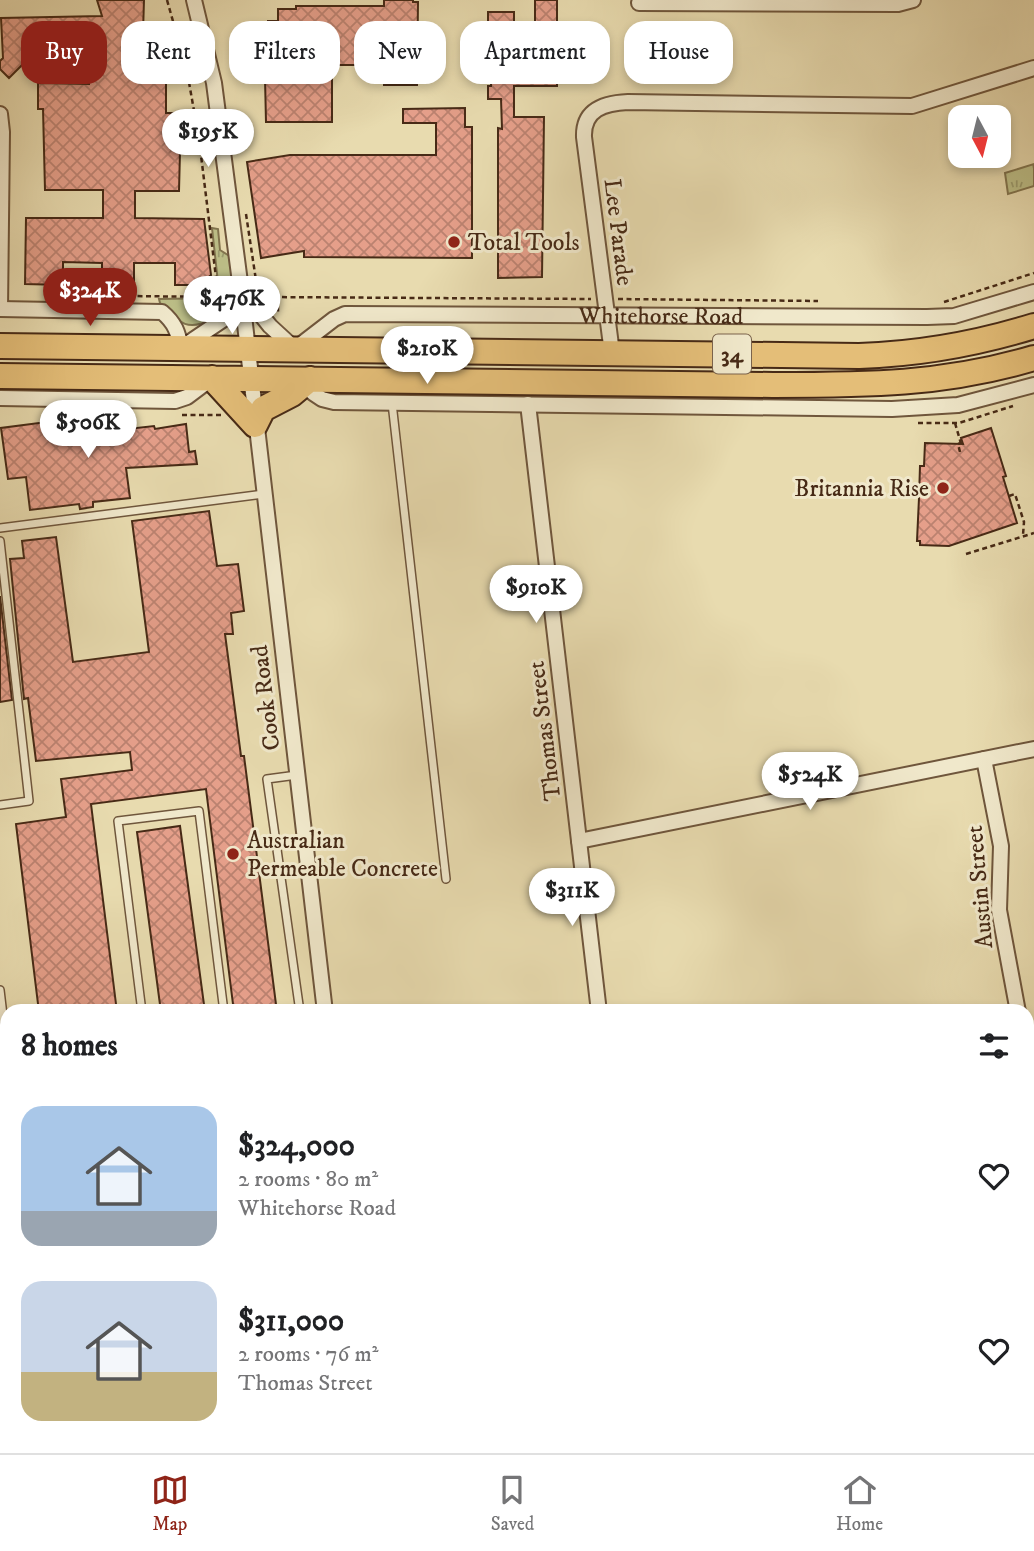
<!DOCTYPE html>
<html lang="en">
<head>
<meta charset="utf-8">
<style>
	body { margin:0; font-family:"IM FELL DW Pica",serif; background:#f6f6f6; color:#202124; height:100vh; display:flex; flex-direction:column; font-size:26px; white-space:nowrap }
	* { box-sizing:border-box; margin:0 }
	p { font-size:23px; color:#757577 }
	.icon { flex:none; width:38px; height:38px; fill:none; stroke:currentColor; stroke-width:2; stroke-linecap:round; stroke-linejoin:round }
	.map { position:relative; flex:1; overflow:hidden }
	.panel { position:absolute; left:0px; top:1004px; width:1034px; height:450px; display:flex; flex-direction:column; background:#fff; border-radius:21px 21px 0 0; box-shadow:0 4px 10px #0003 }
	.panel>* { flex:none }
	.guide { position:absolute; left:21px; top:21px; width:992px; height:63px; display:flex; gap:14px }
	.needle { width:46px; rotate:173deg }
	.tools { position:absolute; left:948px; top:105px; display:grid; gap:14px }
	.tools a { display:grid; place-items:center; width:63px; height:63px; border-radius:14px; background:#fff; box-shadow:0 4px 10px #0003; font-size:35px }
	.price { position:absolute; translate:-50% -60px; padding:0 16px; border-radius:24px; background:#fff; color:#222; font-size:23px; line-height:46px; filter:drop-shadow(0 2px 4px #0008) }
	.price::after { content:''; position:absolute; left:50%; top:42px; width:21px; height:16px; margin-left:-10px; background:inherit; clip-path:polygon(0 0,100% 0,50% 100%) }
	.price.on { background:#8f2418; color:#fff }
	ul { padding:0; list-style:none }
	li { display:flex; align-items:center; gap:21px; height:175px; padding:0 21px }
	li span { display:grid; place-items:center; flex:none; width:196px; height:140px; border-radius:21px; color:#555 }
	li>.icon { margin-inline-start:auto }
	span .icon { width:84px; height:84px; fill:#fffc; stroke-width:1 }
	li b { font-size:30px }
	h2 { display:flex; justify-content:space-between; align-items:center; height:84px; padding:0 21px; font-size:30px }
	.pill { padding:0 24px; border-radius:21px; background:#fff; box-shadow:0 4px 10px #0003; font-size:24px; line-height:63px }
	.pill.on { background:#8f2418; color:#fff }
	.menu { display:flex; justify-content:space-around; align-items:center; height:98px; border-top:2px solid #e0e0e0; background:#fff; font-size:19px; color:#757577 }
	.menu a { display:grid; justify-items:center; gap:4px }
	.menu .on { color:#8f2418 }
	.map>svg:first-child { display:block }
</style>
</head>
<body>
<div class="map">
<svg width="1034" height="1453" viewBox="0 0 1034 1453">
	<defs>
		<pattern id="grass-tufts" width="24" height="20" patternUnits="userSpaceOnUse" patternTransform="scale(1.75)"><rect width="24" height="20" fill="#bcbe87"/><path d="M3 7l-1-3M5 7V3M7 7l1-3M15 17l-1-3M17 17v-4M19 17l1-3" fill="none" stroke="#9b9b6d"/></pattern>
		<pattern id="building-cross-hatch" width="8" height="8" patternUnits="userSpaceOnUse" patternTransform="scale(1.75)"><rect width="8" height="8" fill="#e59f8a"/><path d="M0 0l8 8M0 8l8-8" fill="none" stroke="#bb8270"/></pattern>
	</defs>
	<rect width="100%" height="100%" fill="#e8dbaf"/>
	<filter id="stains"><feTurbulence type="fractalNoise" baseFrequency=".00286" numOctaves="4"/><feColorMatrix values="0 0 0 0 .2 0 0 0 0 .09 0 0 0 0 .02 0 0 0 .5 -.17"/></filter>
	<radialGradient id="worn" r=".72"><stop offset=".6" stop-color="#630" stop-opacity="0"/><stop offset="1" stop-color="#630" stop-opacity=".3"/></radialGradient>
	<path fill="url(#grass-tufts)" stroke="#82744e" stroke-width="2" d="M1034 164V186L1008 194 1005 173Z
		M212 228 218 229 220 250 231 257C232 278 235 302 217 317L220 301Z
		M217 298 212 319C186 333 178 321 160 303L159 299Z"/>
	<path fill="url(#building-cross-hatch)" stroke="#472a16" stroke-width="2" d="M97 0H144L143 33H174V61H180V76L166 77V113H181L179 191H135V218L204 219 211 275 200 285H175V263H134V286H102V263L63 262V285L25 284 26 218H103V190H45L43 109H38V83L89 84V58L38 57V49L9 78 0 69V61L3 58 1 18 102 16Z
		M384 0H413V2H418L417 85H384V65H332V122H266L265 78H277L278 37H268V21H278V9H296V6H384Z
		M535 0H557V86H514V117H544L542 277 498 278V128L502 129 501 99H488V86H491L492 30H488V12H514V30H535Z
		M465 108V127H472V258L304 257V251L261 258 247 162 290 155H436V123H403V109Z
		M54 421 55 428 95 423 96 429 127 425 128 429 154 426 155 429 186 424 189 452 195 451 197 464 126 468 130 498 93 502V507L80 509 79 504 30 510 26 477 8 479 1 428Z
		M991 428 1006 476 1003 477 1017 523 949 546 920 545V541H917L919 498 920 466H924L925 443 963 444 961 438Z
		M209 511 217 566 238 564 244 611 231 613 233 634H225L241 756H244L277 1012H234L206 789 91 804 117 1012H39L16 824 66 817 61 779 132 770 130 752 36 761 28 698 24 699 10 559 24 558 22 541 56 537 73 662 149 652 132 521Z
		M0 596 12 700 0 702Z
		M180 826 205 1012H161L137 832Z"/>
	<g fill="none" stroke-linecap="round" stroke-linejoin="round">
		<g stroke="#6f563c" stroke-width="10">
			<path id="service" d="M392 403 446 879
				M0 528 264 494
				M0 541 29 801 0 805
				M297 775 267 779 300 1012
				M0 990 7 1049
				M142 1012 118 821 199 811 224 1012
				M0 1080 7 1079
				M0 1282 4 1321"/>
		</g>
		<g stroke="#6f563c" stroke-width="18">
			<g id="minor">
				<path d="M194 0 214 83 241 290 325 1012"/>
				<path d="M639 3 898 4 913 0"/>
				<path d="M0 114 2 132 0 309"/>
				<path id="s1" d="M0 309 162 312C175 323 178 332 181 348L227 317 241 290 270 326 295 349 334 319 345 314 927 317 954 316 1034 292"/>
				<path d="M612 353 584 137C583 109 605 103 628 102L912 106 1034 68"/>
				<path d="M310 379 313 393 322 399 334 402 892 409 958 405 1034 385"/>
				<path d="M0 398 175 401 187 397 211 379"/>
				<path d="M528 404 599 1012"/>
				<path d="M984 759 1001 846 999 910 1018 1012"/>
				<path d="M579 841 1034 749"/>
				<path d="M1027 1060 1034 1096"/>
				<path d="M1027 1166 1034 1165"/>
				<path d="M1027 1243 1034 1273"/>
				<path d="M0 1380 7 1383"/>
				<path d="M66 1447V1453"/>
				<path d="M121 1447 150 1453"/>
				<path d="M480 1447 481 1453"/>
				<path d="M690 1447 691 1453"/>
				<path d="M894 1447 895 1453"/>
				<path d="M269 1453 281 1447"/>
			</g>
		</g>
		<g stroke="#472a16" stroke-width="28">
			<path id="trunk" d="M0 346 859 356C920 354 976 344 1034 326
				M0 376 773 385C866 385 943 385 1034 358
				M212 378 255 425 263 409 292 394 310 379"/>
		</g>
		<path stroke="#472a16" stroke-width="2.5" stroke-dasharray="5 3.5" stroke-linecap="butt" d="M167 0 187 71 199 139 219 302
			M246 214 257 287
			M116 286V296
			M129 296 219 297
			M265 297 591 299
			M278 298V315
			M618 299 818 301
			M944 302 1034 273
			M182 415H221
			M918 423H959L1013 406
			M955 423 962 447
			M960 452 958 444 960 443
			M1009 496 1015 494 1024 522 1023 535
			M966 554 1034 533"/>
		<use href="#service" stroke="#f0e8cb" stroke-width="7"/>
		<use href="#minor" stroke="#f0e8cb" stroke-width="14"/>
		<use href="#trunk" stroke="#e4be78" stroke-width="24"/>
	</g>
	<g fill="#8f2418" stroke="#f0e8cb" stroke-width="2.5">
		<circle cx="454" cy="242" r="7"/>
		<circle cx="943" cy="488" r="7"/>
		<circle cx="233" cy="854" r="7"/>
	</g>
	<g text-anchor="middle" stroke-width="6" stroke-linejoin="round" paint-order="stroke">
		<rect fill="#f0e8cb" stroke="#7a634c" stroke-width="2" x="713" y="334.5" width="38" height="39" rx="5"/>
		<g font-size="23" font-weight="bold" fill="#472a16">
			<text x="732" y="362">34</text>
		</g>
		<g font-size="24" fill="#472a16" stroke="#f0e8cb">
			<text transform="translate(619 232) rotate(83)" y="8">Lee Parade</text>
			<text dy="8" stroke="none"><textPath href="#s1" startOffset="747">Whitehorse Road</textPath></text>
			<text transform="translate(265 698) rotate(-97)" y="8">Cook Road</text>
			<text transform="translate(544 731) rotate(-97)" y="8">Thomas Street</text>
			<text transform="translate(979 887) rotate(-95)" y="8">Austin Street</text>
		</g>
		<g font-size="24" fill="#472a16" stroke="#f0e8cb" text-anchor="start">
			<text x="468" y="250">Total Tools</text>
			<text x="929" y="496" text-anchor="end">Britannia Rise</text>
			<text x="247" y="848">Australian<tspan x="247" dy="28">Permeable Concrete</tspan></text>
		</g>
	</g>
	<rect width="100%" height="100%" filter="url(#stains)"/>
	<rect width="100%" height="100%" fill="url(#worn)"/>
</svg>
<div class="tools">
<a><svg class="needle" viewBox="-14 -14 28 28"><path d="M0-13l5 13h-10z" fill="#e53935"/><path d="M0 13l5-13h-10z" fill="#757577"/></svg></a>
</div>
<b class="price" style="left:208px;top:169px">$195K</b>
<b class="price on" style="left:90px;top:328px">$324K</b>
<b class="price" style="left:232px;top:336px">$476K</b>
<b class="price" style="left:427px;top:386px">$210K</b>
<b class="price" style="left:88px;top:460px">$506K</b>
<b class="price" style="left:536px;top:625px">$910K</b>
<b class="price" style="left:810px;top:812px">$524K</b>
<b class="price" style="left:572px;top:928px">$311K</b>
<div class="guide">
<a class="pill on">Buy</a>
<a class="pill">Rent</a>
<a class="pill">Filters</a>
<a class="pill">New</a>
<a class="pill">Apartment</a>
<a class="pill">House</a>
</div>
<section class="panel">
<h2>8 homes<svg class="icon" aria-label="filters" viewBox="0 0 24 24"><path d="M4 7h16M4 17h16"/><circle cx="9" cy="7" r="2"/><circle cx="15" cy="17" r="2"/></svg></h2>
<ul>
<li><span style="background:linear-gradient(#a9c7e8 75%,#9aa5b1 0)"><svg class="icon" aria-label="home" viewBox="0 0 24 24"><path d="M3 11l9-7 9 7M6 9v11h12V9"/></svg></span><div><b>$324,000</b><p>2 rooms · 80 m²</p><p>Whitehorse Road</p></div><svg class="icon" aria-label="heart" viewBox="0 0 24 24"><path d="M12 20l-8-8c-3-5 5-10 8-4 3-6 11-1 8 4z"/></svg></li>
<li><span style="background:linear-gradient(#c9d6e8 65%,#c2b280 0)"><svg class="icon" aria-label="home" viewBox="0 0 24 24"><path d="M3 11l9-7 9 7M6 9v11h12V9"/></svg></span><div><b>$311,000</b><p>2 rooms · 76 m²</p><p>Thomas Street</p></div><svg class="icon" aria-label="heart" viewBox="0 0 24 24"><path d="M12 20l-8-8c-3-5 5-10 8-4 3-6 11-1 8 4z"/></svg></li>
</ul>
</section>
</div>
<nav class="menu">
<a class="on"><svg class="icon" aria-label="map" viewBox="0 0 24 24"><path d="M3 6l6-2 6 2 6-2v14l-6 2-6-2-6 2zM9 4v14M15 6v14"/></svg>Map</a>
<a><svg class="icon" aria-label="saved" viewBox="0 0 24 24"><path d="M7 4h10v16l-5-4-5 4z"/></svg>Saved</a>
<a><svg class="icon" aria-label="home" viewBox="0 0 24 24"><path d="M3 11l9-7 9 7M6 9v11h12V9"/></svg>Home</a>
</nav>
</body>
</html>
